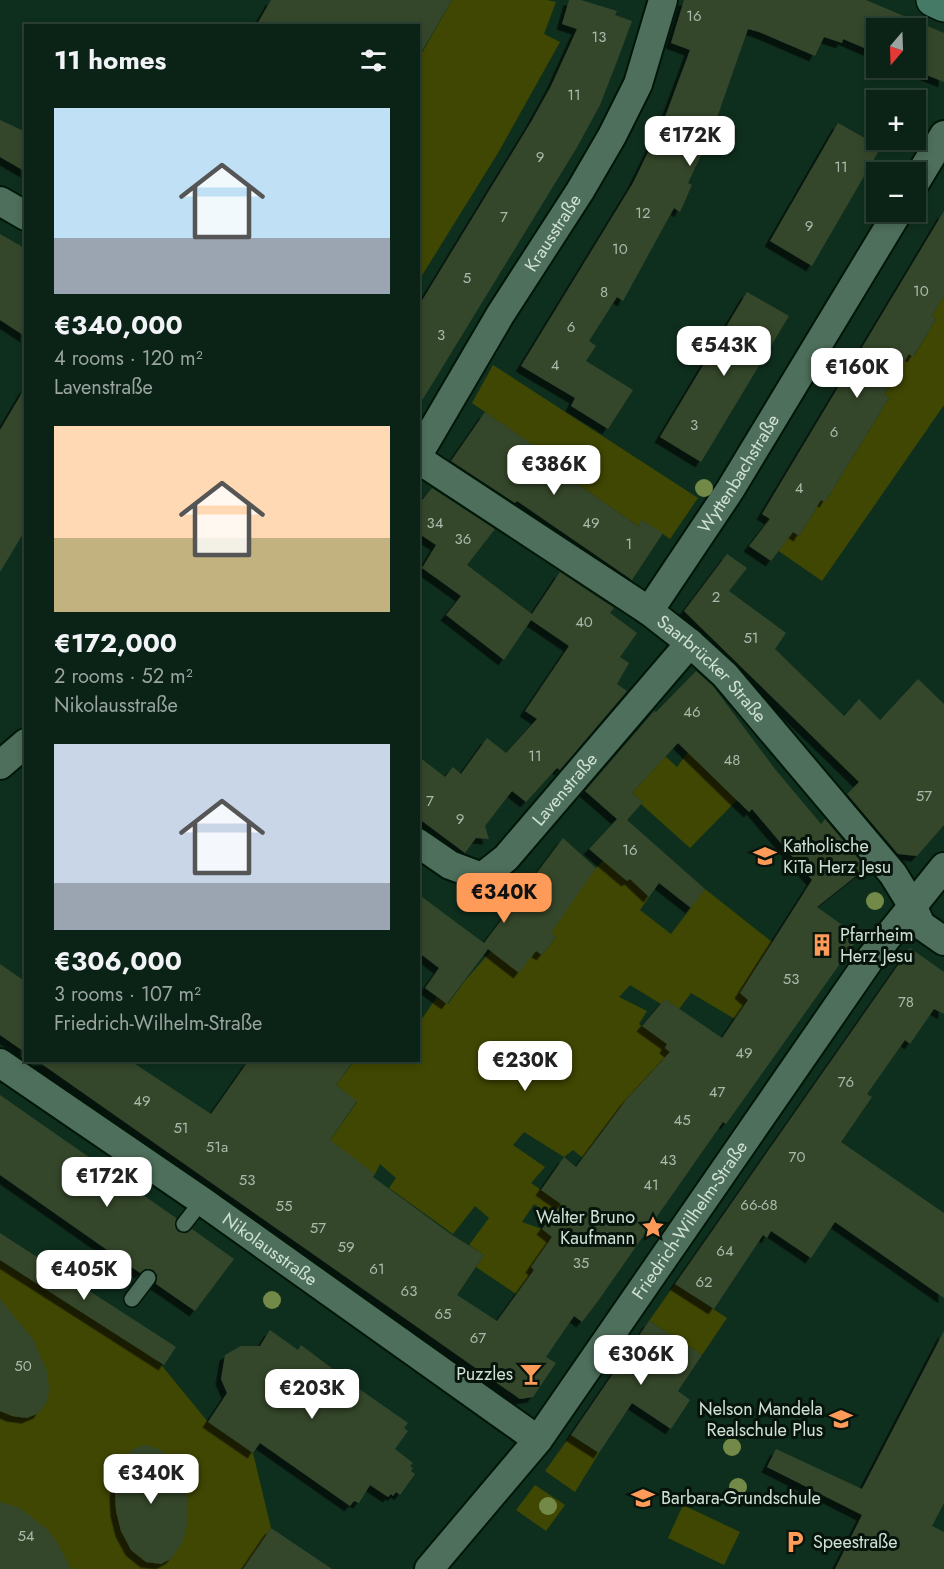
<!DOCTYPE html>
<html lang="en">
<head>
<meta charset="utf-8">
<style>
	body { margin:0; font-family:Jost,sans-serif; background:#142b1f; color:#f1f3f6; height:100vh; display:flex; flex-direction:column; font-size:22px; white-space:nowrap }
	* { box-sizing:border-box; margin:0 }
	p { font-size:20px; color:#9aa4a1 }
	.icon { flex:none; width:33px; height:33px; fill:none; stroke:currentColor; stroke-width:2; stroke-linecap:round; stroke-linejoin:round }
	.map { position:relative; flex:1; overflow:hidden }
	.sheet { position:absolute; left:24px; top:24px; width:396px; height:1038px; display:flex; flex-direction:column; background:#0b2316; border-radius:0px; box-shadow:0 3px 9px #0003,0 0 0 2px #2b4035 }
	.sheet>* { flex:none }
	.needle { width:39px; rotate:199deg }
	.controls { position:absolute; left:866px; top:18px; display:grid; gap:12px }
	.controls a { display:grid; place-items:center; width:60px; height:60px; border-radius:0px; background:#0b2316; box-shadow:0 3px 9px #0003,0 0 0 2px #2b4035; font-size:30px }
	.price { position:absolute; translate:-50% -51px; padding:0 14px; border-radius:12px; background:#fff; color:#222; font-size:20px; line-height:39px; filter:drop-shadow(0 2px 3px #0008) }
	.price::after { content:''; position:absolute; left:50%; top:36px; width:18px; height:14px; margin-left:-9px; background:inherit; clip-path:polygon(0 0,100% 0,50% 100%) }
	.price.selected { background:#fe9b59; color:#111 }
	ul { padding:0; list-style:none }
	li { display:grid; align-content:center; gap:12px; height:318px; padding:0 30px }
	li span { display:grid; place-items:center; height:186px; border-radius:0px; color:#555 }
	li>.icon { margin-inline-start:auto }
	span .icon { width:108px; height:108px; fill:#fffc; stroke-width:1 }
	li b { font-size:26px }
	h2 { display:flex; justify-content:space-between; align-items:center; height:72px; padding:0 30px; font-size:26px }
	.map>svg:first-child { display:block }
</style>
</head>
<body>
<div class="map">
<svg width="944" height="1569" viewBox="0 0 944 1569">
	<defs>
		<filter id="shadow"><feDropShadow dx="-5.5" dy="5.5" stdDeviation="0" flood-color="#0009"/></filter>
	</defs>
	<rect width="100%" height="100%" fill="#0f2f1e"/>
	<path fill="#404702" d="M452 0H547L556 2 544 34 560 42 498 153 421 277 418 276 419 58Z
		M944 295V405L822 581 757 536 769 518 799 536 821 500 825 502 889 398 884 395 909 354 914 356 936 319 932 316Z
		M493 365 698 498 670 539 642 520 638 526 550 465 553 459 472 403Z
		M688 752 737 800 690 848 641 804 643 802 632 793 665 756 677 767Z
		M607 857 618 873 627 881 630 879 649 897 640 910 671 934 705 889 772 942 757 966 767 974 746 983 740 993 748 1000 735 1019 691 993 679 1009 665 999 661 1004 630 985 619 997 647 1011 639 1024 667 1044 665 1048 698 1071 636 1090 602 1131 583 1158 573 1150 564 1157 524 1132 513 1145 545 1167 531 1183 563 1205 552 1216 534 1204 522 1222 542 1229 553 1238 531 1267 534 1270 516 1294 476 1267 484 1255 469 1245 489 1218 475 1206 453 1234 389 1188 396 1178 380 1164 375 1174 302 1180 357 1102 336 1085 354 1061 418 1060 419 1023 437 997 448 1004 464 982 491 951H536L542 955 556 937 549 932 595 869Z
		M0 1260 158 1361 208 1422 253 1453 271 1528 243 1569H0Z
		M675 1284 727 1318 702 1355 649 1321Z
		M571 1435 599 1453 575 1492 545 1471Z
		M535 1485 565 1505 546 1531 516 1510Z
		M683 1505 740 1532 724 1565 668 1538Z"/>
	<path fill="#34462c" filter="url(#shadow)" d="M271 0H452L418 58V26H256Z
		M569 0H581L617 11 615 15 632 21 616 64 600 105 576 149 418 407V307L531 122 551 86 577 29 562 24Z
		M684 0H866L944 33V82L909 68H915V28H876V53L843 39 842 43 824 37 815 56 759 32 748 29 712 132 688 183 692 185 680 212 674 208 623 301 617 297 589 341 596 346 586 361 633 390 608 429 571 406 575 398 521 366 633 183 665 117 690 50 671 43Z
		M0 120 26 132V172L0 157Z
		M838 123 881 147 812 266 770 241Z
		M944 211V295L932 316 936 319 913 357 909 354 884 395 889 398 825 502 821 500 799 536 793 532 771 561 749 546 770 519 762 514Z
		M0 234 26 249V337L0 320Z
		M747 292 789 316 701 462 660 437Z
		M26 386V529L0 572V430Z
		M485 412 554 459 550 465 638 526 642 520 663 533 632 580 517 501 515 503 451 461Z
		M432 488 495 529 467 565 532 614 560 572 614 608 610 613 637 633 620 657 629 663 617 684 627 691 560 770 557 768 526 802 512 791 485 826 489 839 476 838 465 853 418 818V756L445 777 453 767 461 774 487 738 506 753 537 719 525 711 569 646 531 620 504 660 446 615 461 596 422 568 436 545 418 533V505Z
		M727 554 747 568 729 591 786 633 775 649 844 716 859 699 880 720 918 679 944 704V825L917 856 898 854 847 794 859 782 684 611Z
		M696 671 713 686 775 769 821 824 825 819 866 868 817 907 859 937 726 1124 723 1122 598 1301 582 1322 574 1316 546 1357 556 1363 533 1397 520 1399 36 1060H129L211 1114 249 1060H354L336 1085 357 1101 330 1140 375 1174 373 1177 452 1235 484 1255 457 1295 497 1321 534 1270 531 1267 552 1237 542 1229 561 1204 541 1190 564 1157 576 1167 626 1100 670 1052 665 1048 667 1044 642 1026 665 999 722 1038 748 1000 740 993 812 880 752 809 749 812 678 743 632 793 643 802 627 820 705 889 691 908 659 883 649 897 630 879 627 881 589 849 617 819 585 791 654 711 656 712Z
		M563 838 596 868 551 933 556 937 542 955 536 951 519 973 488 949 447 1004 425 988 439 968 418 952V894L484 943Z
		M910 948 944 972V1014L934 1009 910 1044 905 1040 867 1094 872 1097 841 1142 944 1213V1298L835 1222 811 1258 771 1231 767 1238 763 1235 714 1309 675 1284Z
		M0 964 26 982V1053L0 1035Z
		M0 1095 176 1218 175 1227 178 1232 187 1233 192 1229 234 1259 195 1311 156 1284 157 1275 153 1270 145 1269 140 1273 0 1175Z
		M0 1233 176 1347 164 1365 0 1260Z
		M0 1299 33 1339 47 1371 49 1387 48 1400 39 1413 27 1418 12 1416 0 1411Z
		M649 1321 702 1355 678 1391 690 1400 671 1429 632 1403 599 1453 571 1435Z
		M270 1330 298 1350 301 1345 358 1388 408 1423 404 1428 408 1431 395 1449 413 1463 410 1466 413 1468 411 1471 415 1474 400 1495 396 1492 393 1496 391 1494 388 1497 370 1485 359 1503 354 1501 350 1506 260 1443 253 1453 208 1422 227 1393 221 1379 225 1355 241 1346H260Z
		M944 1331V1503L932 1526 944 1532V1569H835L862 1515 767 1467 776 1449 862 1489Z
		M145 1445 159 1449 170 1458 182 1478 187 1498V1525L183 1541 172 1558 161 1564 146 1562 131 1550 121 1531 116 1511 115 1493 118 1471 131 1450Z
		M0 1502 20 1508 48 1530 57 1542 71 1569H0Z
		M271 1528 332 1569H243Z"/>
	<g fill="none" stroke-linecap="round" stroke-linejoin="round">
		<g stroke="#001608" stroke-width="18">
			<path id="lane" d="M184 1224 202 1201
				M132 1299 148 1278"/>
		</g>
		<g stroke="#001608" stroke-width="32">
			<g id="street">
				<path d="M915 183 944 135"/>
				<path d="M0 201 26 216"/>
				<path id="s1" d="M418 455 500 315 580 191 612 136 638 84 663 0"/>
				<path id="s2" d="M418 459 649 611 690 643 725 675 893 874 912 905 921 925 944 941"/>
				<path id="s3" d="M649 611 730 490 898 212"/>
				<path d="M0 765 26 743"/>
				<path id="s4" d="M418 843 450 865 482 877 506 858 690 643"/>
				<path id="s5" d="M0 1063 202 1201 538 1440"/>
				<path id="s6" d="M429 1569 538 1440 870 959 944 867"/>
			</g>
		</g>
		<g stroke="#001608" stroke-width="36">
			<path id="secondary" d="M933 0 944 5"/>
		</g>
		<use href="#lane" stroke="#4e6f5b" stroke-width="15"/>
		<use href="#street" stroke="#4e6f5b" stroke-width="28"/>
		<use href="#secondary" stroke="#457a66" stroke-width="33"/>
	</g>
	<g fill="#738947">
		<circle cx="704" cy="488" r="9"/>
		<circle cx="875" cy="901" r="9"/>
		<circle cx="272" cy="1300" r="9"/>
		<circle cx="732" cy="1447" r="9"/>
		<circle cx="738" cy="1487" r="9"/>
		<circle cx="548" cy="1506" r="9"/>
	</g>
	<defs>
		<g id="school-bare" transform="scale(1.8)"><path d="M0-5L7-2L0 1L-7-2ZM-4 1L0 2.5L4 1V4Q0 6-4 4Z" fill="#fe9b59" stroke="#07140c" stroke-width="2.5" paint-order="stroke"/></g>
		<g id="building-bare" transform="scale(1.8)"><path d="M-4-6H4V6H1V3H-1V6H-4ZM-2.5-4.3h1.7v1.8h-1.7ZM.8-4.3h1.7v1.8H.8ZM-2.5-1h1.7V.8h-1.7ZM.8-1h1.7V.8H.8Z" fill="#fe9b59" stroke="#07140c" stroke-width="2.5" paint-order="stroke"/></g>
		<g id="sight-bare" transform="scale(1.8)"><path d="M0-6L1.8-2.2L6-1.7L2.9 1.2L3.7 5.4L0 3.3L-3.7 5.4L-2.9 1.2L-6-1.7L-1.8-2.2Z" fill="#fe9b59" stroke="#07140c" stroke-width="2.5" paint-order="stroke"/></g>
		<g id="bar-bare" transform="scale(1.8)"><path d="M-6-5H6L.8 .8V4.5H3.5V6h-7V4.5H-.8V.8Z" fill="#fe9b59" stroke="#07140c" stroke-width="2.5" paint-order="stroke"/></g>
		<g id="parking-bare" transform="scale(1.8)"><path d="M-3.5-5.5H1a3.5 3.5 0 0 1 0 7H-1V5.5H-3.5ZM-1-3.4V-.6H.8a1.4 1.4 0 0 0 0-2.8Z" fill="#fe9b59" stroke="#07140c" stroke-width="2.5" paint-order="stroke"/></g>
	</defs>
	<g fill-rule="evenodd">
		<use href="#school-bare" x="765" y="856"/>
		<use href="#building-bare" x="822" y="945"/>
		<use href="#sight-bare" x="653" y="1227"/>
		<use href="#bar-bare" x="531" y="1374"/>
		<use href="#school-bare" x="841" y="1419"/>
		<use href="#school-bare" x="643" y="1498"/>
		<use href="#parking-bare" x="795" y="1542"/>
	</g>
	<g text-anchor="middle" stroke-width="6" stroke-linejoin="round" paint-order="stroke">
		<g font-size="15" fill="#a8baab">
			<text x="694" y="21">16</text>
			<text x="599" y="42">13</text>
			<text x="574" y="100">11</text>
			<text x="540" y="162">9</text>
			<text x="841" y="172">11</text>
			<text x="643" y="218">12</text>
			<text x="504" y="222">7</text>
			<text x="809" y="231">9</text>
			<text x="620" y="254">10</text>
			<text x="467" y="283">5</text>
			<text x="921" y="296">10</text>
			<text x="604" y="297">8</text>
			<text x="571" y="332">6</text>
			<text x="441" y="340">3</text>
			<text x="555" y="370">4</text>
			<text x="694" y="430">3</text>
			<text x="834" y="437">6</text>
			<text x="799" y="493">4</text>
			<text x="435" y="528">34</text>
			<text x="591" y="528">49</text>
			<text x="463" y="544">36</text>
			<text x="629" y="549">1</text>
			<text x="716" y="602">2</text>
			<text x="584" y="627">40</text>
			<text x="751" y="643">51</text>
			<text x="692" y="717">46</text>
			<text x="535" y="761">11</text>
			<text x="732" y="765">48</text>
			<text x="924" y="801">57</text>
			<text x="430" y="806">7</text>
			<text x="460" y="824">9</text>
			<text x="630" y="855">16</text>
			<text x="791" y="984">53</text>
			<text x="906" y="1007">78</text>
			<text x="744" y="1058">49</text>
			<text x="846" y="1087">76</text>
			<text x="717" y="1097">47</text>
			<text x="142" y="1106">49</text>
			<text x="682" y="1125">45</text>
			<text x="181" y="1133">51</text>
			<text x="217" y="1152">51a</text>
			<text x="797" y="1162">70</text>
			<text x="668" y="1165">43</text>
			<text x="247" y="1185">53</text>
			<text x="651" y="1190">41</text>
			<text x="759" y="1210">66-68</text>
			<text x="284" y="1211">55</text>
			<text x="318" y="1233">57</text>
			<text x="346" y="1252">59</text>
			<text x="725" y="1256">64</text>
			<text x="581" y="1268">35</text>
			<text x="377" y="1274">61</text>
			<text x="704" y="1287">62</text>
			<text x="409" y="1296">63</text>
			<text x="443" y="1319">65</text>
			<text x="478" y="1343">67</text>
			<text x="23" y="1371">50</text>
			<text x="26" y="1541">54</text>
		</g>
		<g font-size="18" fill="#cfe1d5" stroke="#07140c">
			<text dy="6" stroke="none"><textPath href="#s1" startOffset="260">Krausstraße</textPath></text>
			<text dy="6" stroke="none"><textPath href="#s3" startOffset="164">Wyttenbachstraße</textPath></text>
			<text dy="6" stroke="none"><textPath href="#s2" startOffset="362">Saarbrücker Straße</textPath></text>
			<text dy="6" stroke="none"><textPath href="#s4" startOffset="194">Lavenstraße</textPath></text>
			<text dy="6" stroke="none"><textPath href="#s6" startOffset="436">Friedrich-Wilhelm-Straße</textPath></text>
			<text dy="6" stroke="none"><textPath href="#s5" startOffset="328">Nikolausstraße</textPath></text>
		</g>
		<g font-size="18" fill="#cfe1d5" stroke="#07140c" text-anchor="start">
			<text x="783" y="852">Katholische<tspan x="783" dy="21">KiTa Herz Jesu</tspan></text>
			<text x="840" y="941">Pfarrheim<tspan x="840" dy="21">Herz Jesu</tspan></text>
			<text x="635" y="1223" text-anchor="end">Walter Bruno<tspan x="635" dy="21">Kaufmann</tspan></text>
			<text x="513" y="1380" text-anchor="end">Puzzles</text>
			<text x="823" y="1415" text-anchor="end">Nelson Mandela<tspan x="823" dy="21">Realschule Plus</tspan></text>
			<text x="661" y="1504">Barbara-Grundschule</text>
			<text x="813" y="1548">Speestraße</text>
		</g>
	</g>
</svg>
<div class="controls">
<a><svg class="needle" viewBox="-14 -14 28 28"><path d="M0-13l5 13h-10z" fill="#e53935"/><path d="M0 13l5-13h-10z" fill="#9aa4a1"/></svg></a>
<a>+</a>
<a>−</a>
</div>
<b class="price" style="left:690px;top:167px">€172K</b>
<b class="price" style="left:724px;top:377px">€543K</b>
<b class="price" style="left:857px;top:399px">€160K</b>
<b class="price" style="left:554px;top:496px">€386K</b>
<b class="price selected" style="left:504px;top:924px">€340K</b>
<b class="price" style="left:525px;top:1092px">€230K</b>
<b class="price" style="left:107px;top:1208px">€172K</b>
<b class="price" style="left:84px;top:1301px">€405K</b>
<b class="price" style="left:641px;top:1386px">€306K</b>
<b class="price" style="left:312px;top:1420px">€203K</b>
<b class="price" style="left:151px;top:1505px">€340K</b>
<section class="sheet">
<h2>11 homes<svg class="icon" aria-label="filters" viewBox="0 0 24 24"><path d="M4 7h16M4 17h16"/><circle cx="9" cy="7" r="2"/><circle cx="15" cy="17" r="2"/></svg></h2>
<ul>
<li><span style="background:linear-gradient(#bfe0f5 70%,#9aa5b1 0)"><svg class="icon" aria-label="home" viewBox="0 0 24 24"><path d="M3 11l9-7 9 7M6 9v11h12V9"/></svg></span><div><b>€340,000</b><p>4 rooms · 120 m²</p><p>Lavenstraße</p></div></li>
<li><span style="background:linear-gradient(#ffd9b3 60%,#c2b280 0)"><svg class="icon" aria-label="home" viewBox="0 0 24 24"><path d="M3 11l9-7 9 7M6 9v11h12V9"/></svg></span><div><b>€172,000</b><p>2 rooms · 52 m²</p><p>Nikolausstraße</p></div></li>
<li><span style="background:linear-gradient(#c9d6e8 75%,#9aa5b1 0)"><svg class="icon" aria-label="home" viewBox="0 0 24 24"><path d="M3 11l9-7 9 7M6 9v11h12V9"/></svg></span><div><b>€306,000</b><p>3 rooms · 107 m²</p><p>Friedrich-Wilhelm-Straße</p></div></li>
</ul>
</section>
</div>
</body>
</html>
